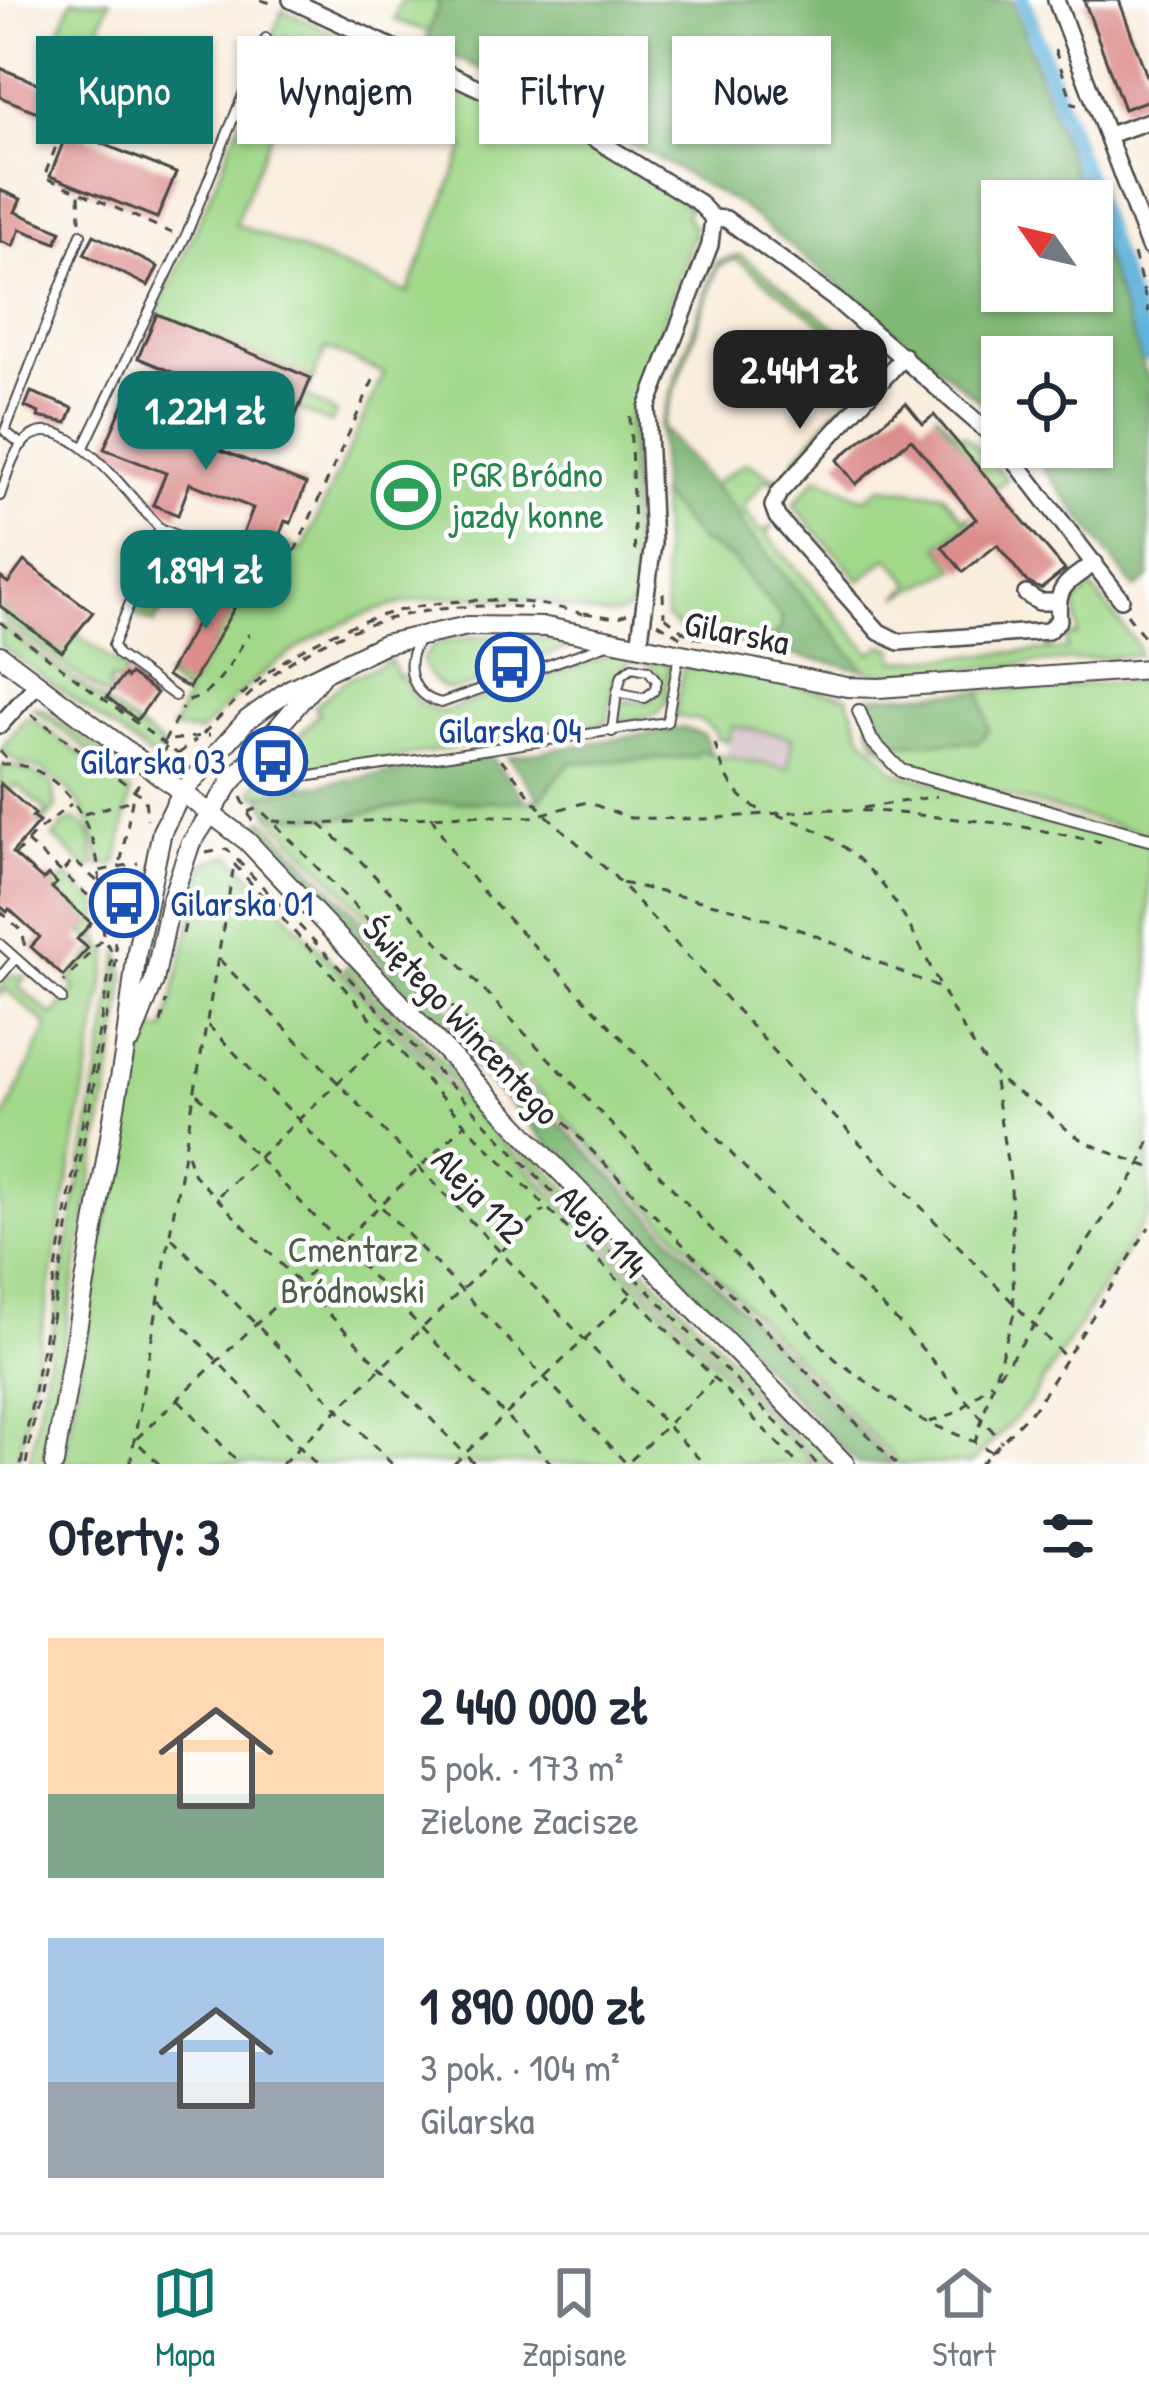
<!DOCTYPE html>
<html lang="pl">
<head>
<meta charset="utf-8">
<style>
	body { margin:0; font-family:"Patrick Hand",sans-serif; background:#f2f2f3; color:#1f2937; height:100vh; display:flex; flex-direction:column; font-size:45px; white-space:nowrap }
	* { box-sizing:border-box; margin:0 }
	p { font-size:39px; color:#747a83 }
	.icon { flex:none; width:66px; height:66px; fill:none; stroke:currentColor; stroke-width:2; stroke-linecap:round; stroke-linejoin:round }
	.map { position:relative; height:1464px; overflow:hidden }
	.side { display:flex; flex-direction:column; background:#fff; flex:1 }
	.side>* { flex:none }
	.banner { position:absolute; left:36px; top:36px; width:1077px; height:108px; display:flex; gap:24px }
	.needle { width:78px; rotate:304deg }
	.controls { position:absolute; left:981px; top:180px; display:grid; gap:24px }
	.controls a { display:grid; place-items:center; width:132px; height:132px; border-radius:0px; background:#fff; box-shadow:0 3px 9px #0004; font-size:60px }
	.price { position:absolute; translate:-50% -102px; padding:0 27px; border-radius:24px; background:#0f766e; color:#fff; font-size:39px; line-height:78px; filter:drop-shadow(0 3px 6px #0008) }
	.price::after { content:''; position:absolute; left:50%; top:72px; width:36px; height:27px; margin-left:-18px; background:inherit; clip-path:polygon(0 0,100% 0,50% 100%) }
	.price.on { background:#222; color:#fff }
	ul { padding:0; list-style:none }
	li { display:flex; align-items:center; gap:36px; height:300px; padding:0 48px }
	li span { display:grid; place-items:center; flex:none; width:336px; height:240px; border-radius:0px; color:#555 }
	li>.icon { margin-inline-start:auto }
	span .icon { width:144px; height:144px; fill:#fffc; stroke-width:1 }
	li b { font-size:51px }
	h2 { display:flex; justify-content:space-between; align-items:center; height:144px; padding:0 48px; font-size:51px }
	.pill { padding:0 42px; border-radius:0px; background:#fff; box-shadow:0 3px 9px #0004; font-size:42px; line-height:108px }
	.pill.on { background:#0f766e; color:#fff }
	.dock { display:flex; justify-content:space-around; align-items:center; height:168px; border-top:3px solid #e0e1e3; background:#fff; font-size:33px; color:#747a83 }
	.dock a { display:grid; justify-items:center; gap:6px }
	.dock .on { color:#0f766e }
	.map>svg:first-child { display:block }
</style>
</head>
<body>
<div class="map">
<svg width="1149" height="1464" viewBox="0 0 1149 1464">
	<rect width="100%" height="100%" fill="#fff"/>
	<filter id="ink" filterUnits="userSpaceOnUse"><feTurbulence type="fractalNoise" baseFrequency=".00833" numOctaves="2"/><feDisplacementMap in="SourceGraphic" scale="24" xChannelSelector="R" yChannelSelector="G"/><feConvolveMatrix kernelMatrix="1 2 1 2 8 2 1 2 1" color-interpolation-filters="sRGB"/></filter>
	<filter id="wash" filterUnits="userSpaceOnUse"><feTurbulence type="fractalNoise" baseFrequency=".004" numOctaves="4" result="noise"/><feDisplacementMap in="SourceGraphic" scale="48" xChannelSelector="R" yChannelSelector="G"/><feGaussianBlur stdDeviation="2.7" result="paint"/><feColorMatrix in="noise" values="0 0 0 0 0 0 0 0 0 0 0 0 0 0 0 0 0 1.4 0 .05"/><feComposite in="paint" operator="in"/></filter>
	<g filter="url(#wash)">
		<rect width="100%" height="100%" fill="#f9eddd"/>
		<path fill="#d2bec3" d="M731 725 793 737 789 769 725 758Z"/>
		<path fill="#a1d88a" stroke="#66825a" stroke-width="3" fill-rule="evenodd" d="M72 0 110 1 79 77 46 64Z
			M401 0H440L429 32 394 20Z
			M282 10 348 39 347 43 361 50 363 46 390 59 393 53 530 117 638 176 641 172 690 208 685 216 694 226V234L628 419 634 603C629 610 628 612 620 614 596 620 562 604 538 601 505 598 468 595 436 598 339 608 264 664 200 733L172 729 187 696 165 679 167 676 189 688 245 589 260 596 283 543 302 551 384 373 326 348 306 396 336 413 331 424 298 409 310 378 156 314C205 215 245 111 282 10ZM293 79 465 147 408 293 235 224Z
			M696 251 699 252 640 418 642 461 638 465 640 514 637 548 632 421Z
			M740 255 838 329 878 364 875 370 870 367 857 380 865 389 861 394 855 391 846 401 851 405 847 409 837 410 828 419 827 431 797 461 793 462 836 409 845 406 855 388 854 380 868 365 857 351 736 259 718 266 662 428 660 425 717 262Z
			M935 412 961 437 964 435 1007 479 998 487 991 485Z
			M747 462 776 479 781 474 777 485 767 478 743 507 758 529 764 531 774 525 767 535 871 653 883 645 894 649 896 661 1047 650 1049 638 1051 650 1067 649 1066 637 1078 635 1076 604 1070 603 1073 595 1079 600 1085 595 1081 589 1090 586 1137 644 1139 655 885 675 865 670 739 522 741 519 712 485Z
			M818 476 865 499 881 487 943 494 963 518 968 516 971 519 939 546 956 569 898 597 912 584 888 557 860 581 793 505Z
			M660 495 699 540 732 559 782 618 781 629 769 639 766 649 684 632 666 618Z
			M173 551 223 576 202 614 169 596 154 623 131 612C141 589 147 557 173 551Z
			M0 606 61 652 76 633 127 671 118 683 112 679 108 686 113 690 107 697 0 618Z
			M0 625 163 746 154 759 0 645Z
			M517 635 573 642 570 647 521 665 518 660 503 665 504 671C463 686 442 708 422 660L435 644 470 637Z
			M619 652 669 664 666 703 656 715 616 722 622 701 649 702 661 688C662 668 648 663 631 660L614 677 607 723 304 773 303 788 254 796 253 788 319 713 314 707 344 681 391 660 397 676 402 675C410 696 419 708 442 712Z
			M683 665 847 696 862 735 896 772 1149 843V1214L1029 1404 971 1464H899L270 815 337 818 423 803 526 801 540 799 569 763 694 757 697 751 789 769 792 737 732 726 728 741 717 739 715 731 701 721 675 716Z
			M1149 681V835L905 768 877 743 978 742 989 730 981 691Z
			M31 707 45 710 137 778 133 785Z
			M30 717 131 792 117 864 100 866C97 828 78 790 43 771 26 763 13 763 1 749L25 718Z
			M0 766 21 768 52 783 56 807 41 825 39 822 47 811 16 784 9 791 0 782Z
			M75 820C94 827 92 848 94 865L89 870 53 837 65 823Z
			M231 855 488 1128 814 1464H63L132 1081 154 1030 165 1031 205 863Z
			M67 876 98 905 100 936 94 942 83 933 91 923 52 888Z
			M102 942V949L110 950 18 1464H0V1127L48 1026 6 989 0 995V987L11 975 25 977 18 986 53 1016 76 989 68 981Z
			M120 950 125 979 118 1032 42 1464H29Z
			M349 964 834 1464H820L344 969Z"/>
		<path fill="#80b876" stroke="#567250" stroke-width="3" d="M440 0H1012L1084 201H1002V291H1092V223L1149 381V578L1135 589 1027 447H1092V357H1002V419L741 206 587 118 425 43Z
			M660 425 742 519 739 522 865 670 766 649 769 639 781 629 782 618 732 559 699 540 660 495Z
			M981 691 989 730 978 742 877 743 870 729 866 697Z
			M682 728 704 735 711 754 698 751 695 757 569 763 540 799 508 757Z
			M490 756 526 801 423 803 337 818 270 815 260 795Z
			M264 819 892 1464H858L440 1032 361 939 254 829Z"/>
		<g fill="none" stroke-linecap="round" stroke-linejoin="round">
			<path stroke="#60b3db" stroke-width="16" d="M1023 0 1149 355"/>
		</g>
		<g id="blocks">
			<path fill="#dc8e8d" d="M1084 0H1119L1149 82V100L1124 109Z
				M0 68 69 96 59 121 0 97Z
				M68 130 176 173 157 218 50 176Z
				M0 190 21 199 15 212 61 231 56 243 20 229 13 246 0 241Z
				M94 235 158 267 148 286 84 254Z
				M157 314 311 378 293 422 138 358Z
				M31 392 73 408 67 423 38 417 39 413 25 407Z
				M128 393 160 406 153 423 180 434 190 429 208 436V445L306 484 291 523 285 521 271 559 238 547 253 508 190 483 178 515 153 505 166 473 104 449Z
				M906 403 923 424 934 415 1065 570 1041 589 1027 582 997 545 963 572 942 547 976 519 911 439 856 484 837 460Z
				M24 561 93 612 62 652 0 606V577L8 583Z
				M223 576 245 589 189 688 167 676Z
				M130 674 157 693 137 720 107 697 124 675 127 678Z
				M0 783 35 814 32 817 39 822 12 853 43 880 48 875 57 883 52 888 91 923 77 939 88 948 63 976 31 947 40 937 9 909 7 912 0 906Z"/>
		</g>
	</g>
	<g filter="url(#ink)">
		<use href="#blocks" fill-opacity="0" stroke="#4a4846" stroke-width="3"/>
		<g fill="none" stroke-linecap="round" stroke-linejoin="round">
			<g stroke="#4a4846" stroke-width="12">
				<path id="service" d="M22 445 5 431 81 234
					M85 445 187 233 266 38
					M0 496C6 479 11 458 22 444 63 396 133 504 160 528L113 645 117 654 175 696
					M160 528 254 568 271 571
					M419 640C402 664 411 696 441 703L610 643
					M612 732 617 692 644 698 654 691 657 681 648 670 632 667 622 675 617 692
					M311 776 667 722 679 655
					M0 944 62 999
					M0 977 16 958"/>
			</g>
			<g stroke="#4a4846" stroke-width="16">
				<path id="pedestrian" d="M859 711 871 740 901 771 1149 839"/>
			</g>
			<g stroke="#4a4846" stroke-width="20">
				<path id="minor" d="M291 0 532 113 579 129 698 202 713 218 710 245 647 408 653 544 639 646
					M1056 0 1149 247
					M1108 135 1149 121
					M713 218 726 219 836 300 1002 444
					M904 356 779 493 773 506 777 517 879 632 899 642 1048 631 1059 620C1055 585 1068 582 1095 563
					M1004 447 1121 599
					M1026 594 1039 602H1057
					M0 725 38 683"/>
			</g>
			<g stroke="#4a4846" stroke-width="22">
				<path id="tertiary" d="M0 655 247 841 549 1160 845 1464
					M131 1040 154 981 170 904 190 845 230 784 320 678
					M54 1464 124 1055 137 951 162 831 181 794 247 720 290 689 384 644 468 626 546 627 847 687 879 688 1149 669"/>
			</g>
			<path stroke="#4a4846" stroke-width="3" stroke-dasharray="9 9" stroke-linecap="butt" d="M261 0 277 5
				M1055 50 1073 104 1077 105
				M62 131 44 177 79 192 80 221
				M82 193 172 233
				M1134 254 1149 312
				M630 416 635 556
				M981 449 995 463
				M283 566 296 549 374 378
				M663 593 664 616
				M584 613 616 618 627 614
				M1127 614 1142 634 1148 652
				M665 617 689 636 767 652
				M0 622 178 754 172 762
				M658 623 681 637
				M246 698C319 625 430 598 531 608
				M188 701C217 695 233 657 249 634
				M31 714 145 798 147 819
				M203 734C227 709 251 684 279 664 365 604 483 584 583 614
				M164 742 182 708
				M715 744C724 776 735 800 767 813
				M0 751 11 763
				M161 754 172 740 210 735
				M178 754 196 740
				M501 759 544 813 614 876 831 1113 1067 1359
				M0 764C59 761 93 820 99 871L138 863
				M241 797 252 821
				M863 808 937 796
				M248 812 258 808 271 820 896 1464
				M84 814 132 800
				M777 815C915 854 916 980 994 1073 1006 1088 1023 1095 1038 1105 1053 1116 1065 1130 1081 1139 1102 1151 1127 1158 1149 1167
				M431 816 458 861 484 893 784 1209 907 1331 1002 1442
				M273 821 320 824 463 815 531 817 587 802 630 818 705 819 829 809 888 812 1008 824 1101 842
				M320 824 352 852 835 1359 919 1419 975 1442
				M27 842 100 906
				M206 853 227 849 505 1143 817 1464
				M15 855 34 834 71 804
				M234 864 465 1124 798 1464
				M64 870 73 860 97 881
				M99 873 103 935
				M622 883 740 910 809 933 942 989
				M0 911 23 932 25 951
				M183 934 192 896
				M219 959 704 1464
				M161 1023 166 1001
				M208 1025 627 1464 712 1381
				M197 1094 552 1464
				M187 1154 194 1175 475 1464
				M219 1195 386 1037
				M172 1238 392 1464
				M160 1301 316 1464
				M998 1375C1035 1329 1064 1277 1097 1228 1118 1196 1137 1180 1149 1141
				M179 1400 240 1464
				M930 1422 958 1412 991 1382
				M992 1452 975 1442 1014 1314 1011 1185 993 1076
				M21 1464 113 953 103 938 64 982
				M26 1464 117 955 110 920 134 790 141 781
				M130 1464 234 865
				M159 1464 135 1440 464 1125
				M282 1464 544 1210
				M454 1464 630 1296
				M980 1464 1036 1406 1149 1227"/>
			<use href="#service" stroke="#fff" stroke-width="8"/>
			<use href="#pedestrian" stroke="#fff" stroke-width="12"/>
			<use href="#minor" stroke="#fff" stroke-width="15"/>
			<use href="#tertiary" stroke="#fff" stroke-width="18"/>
		</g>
	</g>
	<defs>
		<g id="stadium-ring" transform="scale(3.45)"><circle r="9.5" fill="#fff" stroke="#2e9e5b" stroke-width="1.5"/><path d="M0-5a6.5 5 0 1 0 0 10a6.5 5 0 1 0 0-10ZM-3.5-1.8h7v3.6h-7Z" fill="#2e9e5b"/></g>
		<g id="bus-ring" transform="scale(3.45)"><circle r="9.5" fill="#fff" stroke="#1a4fb4" stroke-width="1.5"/><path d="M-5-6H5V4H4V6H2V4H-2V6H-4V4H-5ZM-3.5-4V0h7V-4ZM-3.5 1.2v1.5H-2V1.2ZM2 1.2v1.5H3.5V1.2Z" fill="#1a4fb4"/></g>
	</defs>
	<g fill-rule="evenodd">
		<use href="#stadium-ring" x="406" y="495"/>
		<use href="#bus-ring" x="510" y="667"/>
		<use href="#bus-ring" x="273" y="761"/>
		<use href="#bus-ring" x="124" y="903"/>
	</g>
	<g text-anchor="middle" stroke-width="9" stroke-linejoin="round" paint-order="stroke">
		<g font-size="36" fill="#27864d" stroke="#fff" text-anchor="start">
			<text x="452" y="487">PGR Bródno<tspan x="452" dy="41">jazdy konne</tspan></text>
		</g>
		<g font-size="36" fill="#2b2b2b" stroke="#fff">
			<text transform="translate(737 632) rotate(11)" y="13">Gilarska</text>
			<text transform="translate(462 1020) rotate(47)" y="13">Świętego Wincentego</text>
			<text transform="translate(479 1195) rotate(46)" y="13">Aleja 112</text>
			<text transform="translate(602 1231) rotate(46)" y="13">Aleja 114</text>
		</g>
		<g font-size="36" fill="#164399" stroke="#fff">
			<text x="510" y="743">Gilarska 04</text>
			<text x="226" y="774" text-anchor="end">Gilarska 03</text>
			<text x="170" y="916" text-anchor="start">Gilarska 01</text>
		</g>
		<g font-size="36" fill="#4e5f48" stroke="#fff">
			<text x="353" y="1262">Cmentarz<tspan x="353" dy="41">Bródnowski</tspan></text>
		</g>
	</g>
</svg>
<div class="controls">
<a><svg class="needle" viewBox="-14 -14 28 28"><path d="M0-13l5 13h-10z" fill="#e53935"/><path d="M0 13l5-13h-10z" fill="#747a83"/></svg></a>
<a><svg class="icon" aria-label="locate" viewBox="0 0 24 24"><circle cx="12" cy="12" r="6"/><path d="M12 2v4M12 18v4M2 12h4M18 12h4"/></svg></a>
</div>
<b class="price on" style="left:800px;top:432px">2.44M zł</b>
<b class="price" style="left:206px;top:473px">1.22M zł</b>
<b class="price" style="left:206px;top:632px">1.89M zł</b>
<div class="banner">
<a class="pill on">Kupno</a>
<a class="pill">Wynajem</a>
<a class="pill">Filtry</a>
<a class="pill">Nowe</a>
</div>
</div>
<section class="side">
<h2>Oferty: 3<svg class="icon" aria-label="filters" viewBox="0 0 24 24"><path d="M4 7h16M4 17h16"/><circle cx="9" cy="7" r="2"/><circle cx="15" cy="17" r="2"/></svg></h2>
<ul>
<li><span style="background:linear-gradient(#ffd9b3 65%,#7fa58c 0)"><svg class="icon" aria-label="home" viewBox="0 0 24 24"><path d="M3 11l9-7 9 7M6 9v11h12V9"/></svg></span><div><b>2 440 000 zł</b><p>5 pok. · 173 m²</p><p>Zielone Zacisze</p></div></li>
<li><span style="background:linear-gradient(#a9c7e8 60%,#9aa5b1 0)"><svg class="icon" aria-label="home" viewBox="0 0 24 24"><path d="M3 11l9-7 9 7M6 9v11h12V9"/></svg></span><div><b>1 890 000 zł</b><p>3 pok. · 104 m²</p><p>Gilarska</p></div></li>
</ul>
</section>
<nav class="dock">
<a class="on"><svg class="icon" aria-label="map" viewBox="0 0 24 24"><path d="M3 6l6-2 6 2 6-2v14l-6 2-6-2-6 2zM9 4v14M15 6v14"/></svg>Mapa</a>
<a><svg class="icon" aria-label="saved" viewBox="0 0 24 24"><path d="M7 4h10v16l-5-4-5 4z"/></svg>Zapisane</a>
<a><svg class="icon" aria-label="home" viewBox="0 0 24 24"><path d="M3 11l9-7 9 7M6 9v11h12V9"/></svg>Start</a>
</nav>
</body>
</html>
